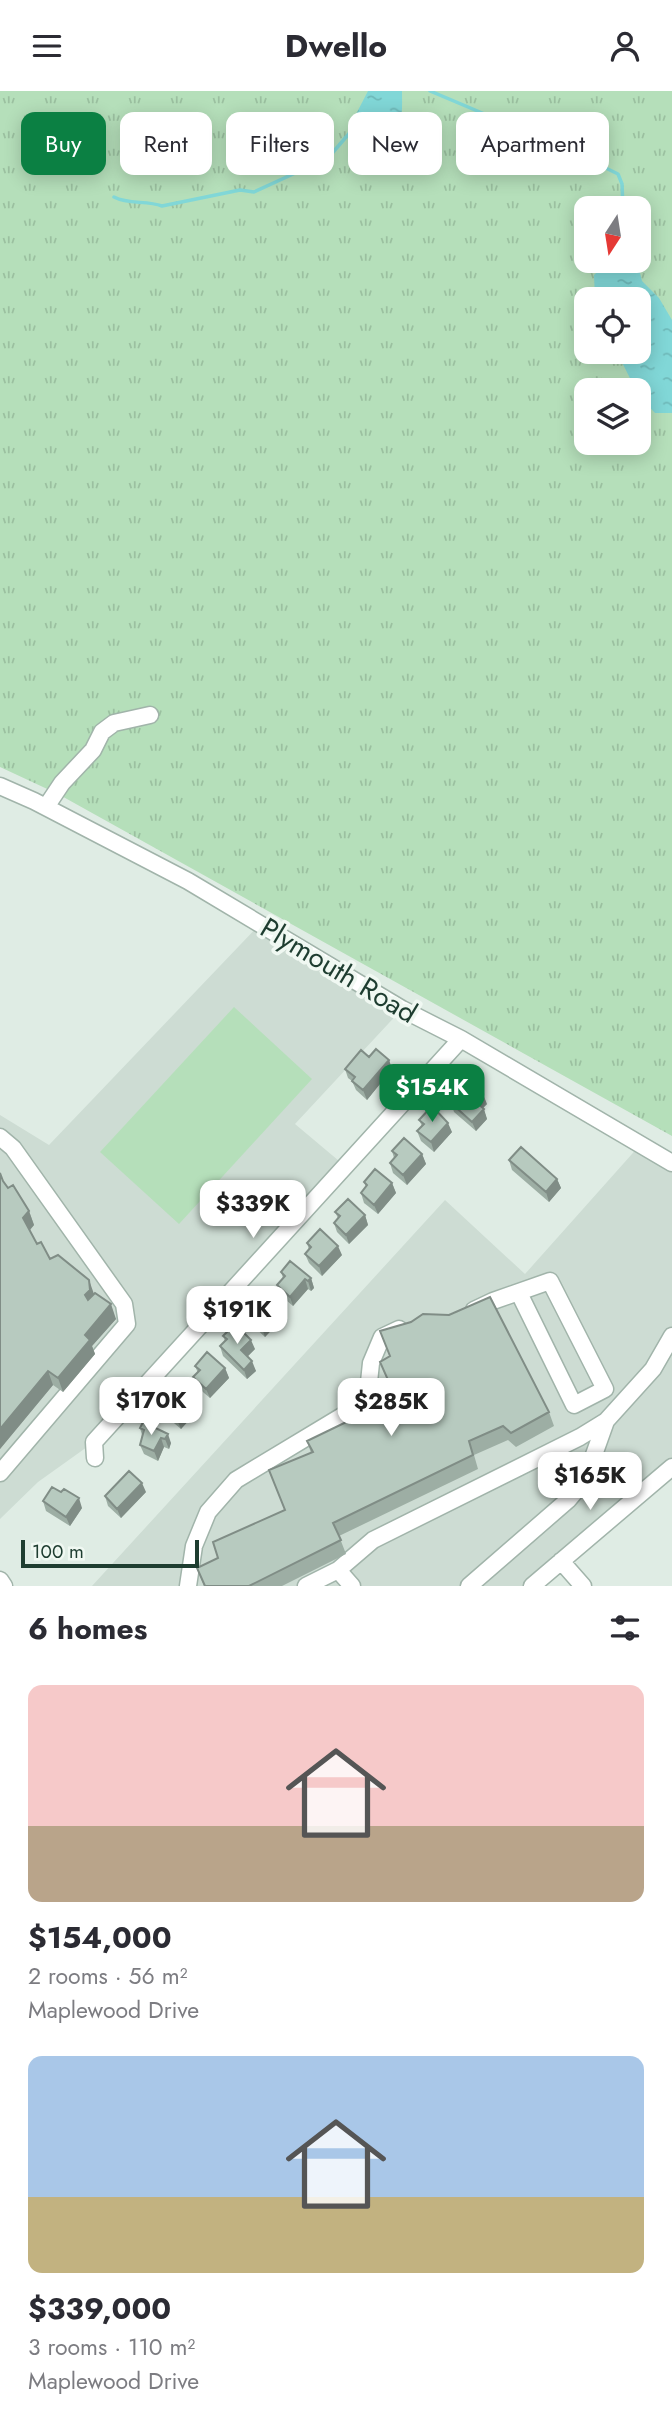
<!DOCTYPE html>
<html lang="en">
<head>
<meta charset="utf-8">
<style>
	body { margin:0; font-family:Jost,sans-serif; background:#f7f7f7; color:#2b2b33; height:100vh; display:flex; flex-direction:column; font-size:26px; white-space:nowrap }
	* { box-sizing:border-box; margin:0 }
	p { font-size:23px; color:#7c7c81 }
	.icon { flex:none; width:38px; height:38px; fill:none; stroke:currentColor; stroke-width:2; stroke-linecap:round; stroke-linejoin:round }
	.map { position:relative; height:1495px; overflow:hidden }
	.sheet { display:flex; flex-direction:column; background:#fff; flex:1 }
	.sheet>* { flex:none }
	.top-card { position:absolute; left:21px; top:21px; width:630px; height:63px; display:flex; gap:14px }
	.needle { width:46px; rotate:192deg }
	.controls { position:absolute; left:574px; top:105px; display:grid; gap:14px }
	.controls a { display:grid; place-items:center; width:77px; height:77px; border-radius:14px; background:#fff; box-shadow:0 4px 18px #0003; font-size:35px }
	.scale { position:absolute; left:21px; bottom:18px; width:178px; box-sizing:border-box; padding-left:7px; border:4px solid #1e3d30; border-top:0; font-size:19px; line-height:24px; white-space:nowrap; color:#1e3d30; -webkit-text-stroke:5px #f0f8f2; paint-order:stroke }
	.price { position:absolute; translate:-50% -60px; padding:0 16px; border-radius:14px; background:#fff; color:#222; font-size:23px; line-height:46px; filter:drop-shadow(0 2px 4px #0008) }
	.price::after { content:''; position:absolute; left:50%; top:42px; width:21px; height:16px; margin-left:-10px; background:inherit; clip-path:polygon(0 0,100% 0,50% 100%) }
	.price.active { background:#0b8043; color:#fff }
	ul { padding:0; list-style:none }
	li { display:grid; align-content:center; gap:14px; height:371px; padding:0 28px }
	li span { display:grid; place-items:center; height:217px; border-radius:14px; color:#555 }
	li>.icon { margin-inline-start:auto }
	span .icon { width:126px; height:126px; fill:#fffc; stroke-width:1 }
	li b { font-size:30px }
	h2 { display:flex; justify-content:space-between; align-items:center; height:84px; padding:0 28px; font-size:30px }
	.pill { padding:0 24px; border-radius:14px; background:#fff; box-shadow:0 4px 18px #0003; font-size:24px; line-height:63px }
	.pill.active { background:#0b8043; color:#fff }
	header { display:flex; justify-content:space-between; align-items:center; height:91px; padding:0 28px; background:#fff; font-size:32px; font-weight:700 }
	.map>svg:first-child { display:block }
</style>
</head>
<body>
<header><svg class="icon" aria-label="menu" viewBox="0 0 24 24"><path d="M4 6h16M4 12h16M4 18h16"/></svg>Dwello<svg class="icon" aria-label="person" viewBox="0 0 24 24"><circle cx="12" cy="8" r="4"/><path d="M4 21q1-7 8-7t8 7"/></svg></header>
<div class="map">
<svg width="672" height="1495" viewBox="0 0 672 1495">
	<defs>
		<pattern id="grass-tufts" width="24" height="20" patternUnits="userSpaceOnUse" patternTransform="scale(1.75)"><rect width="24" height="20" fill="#b5dfba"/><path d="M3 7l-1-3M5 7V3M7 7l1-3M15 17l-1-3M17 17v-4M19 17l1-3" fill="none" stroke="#9bc0a0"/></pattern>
		<pattern id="water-ripples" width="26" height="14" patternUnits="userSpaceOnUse" patternTransform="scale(1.75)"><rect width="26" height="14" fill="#81d7d7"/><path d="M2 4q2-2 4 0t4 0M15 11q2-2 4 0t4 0" fill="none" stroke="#6fb9b9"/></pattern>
	</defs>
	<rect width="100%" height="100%" fill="#dfece4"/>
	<path fill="#cddcd3" d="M261 832 402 918 295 1033 345 1075 94 1351 38 1391 0 1428V1024L49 1054Z
		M640 1054 672 1072V1376L532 1495H92L445 1109 525 1183Z"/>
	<path fill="url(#grass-tufts)" fill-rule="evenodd" d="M0 0H672V1045L58 703 0 676ZM586 117H639V170H586ZM586 208H639V261H586ZM586 299H639V352H586Z"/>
	<path fill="#b5dfba" d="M234 916 312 988 179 1133 100 1061Z"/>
	<path fill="url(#water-ripples)" d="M368 0H402C402 11 403 24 399 34 388 59 367 58 350 40L353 29Z
		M610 170H637L642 190 659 207 672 229V322H655L639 305V299H636C629 286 624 273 615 261H639V208H595L594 184Z"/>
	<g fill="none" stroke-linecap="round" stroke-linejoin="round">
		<path stroke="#81d7d7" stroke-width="3.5" d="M430 0 494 27
			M524 37 618 83 622 93 623 117
			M114 106C129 114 146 109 162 115L240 99 254 101 328 67 353 38"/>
		<g stroke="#a1b4aa" stroke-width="19">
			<path id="minor" d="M0 695 34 710 188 790 402 918 461 948 672 1072
				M46 716 62 692 93 659 102 641 114 632 150 624
				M0 1046 13 1057 124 1213 127 1233 0 1382
				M474 1219 493 1210 550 1190 605 1298 574 1314 519 1202
				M95 1367 94 1351 461 948
				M561 1470 583 1495
				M338 1479 373 1449 580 1346 606 1330 653 1278 672 1245
				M0 1489 4 1495
				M188 1495 194 1455 208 1421 236 1389 367 1310 371 1272 382 1246 399 1238
				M306 1495 338 1479 352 1495
				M469 1495 568 1409 585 1389 606 1330
				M532 1495 672 1376"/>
		</g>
		<use href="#minor" stroke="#fff" stroke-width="16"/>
	</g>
	<path fill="#9daea4" d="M369 966 389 969 392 978 367 1009 356 999 352 990 348 987 345 978Z
		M451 1012 487 1013 483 1017 487 1028 476 1040 454 1021Z
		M419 1029 452 1041 434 1061 421 1050 417 1040 422 1035Z
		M392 1060 422 1063 426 1073 407 1094 393 1082 390 1072 394 1067Z
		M509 1069 557 1088 561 1097 549 1111 512 1079Z
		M0 1081 3 1090 29 1120 34 1134 30 1139 37 1153 50 1168 94 1203 116 1228 92 1255 95 1263 63 1301 53 1294 0 1358Z
		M364 1091 392 1092 396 1102 378 1123 364 1112 361 1102 366 1096Z
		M335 1121 365 1124 368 1134 349 1153 337 1141 334 1132 338 1127Z
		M307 1152 342 1164 322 1185 309 1172 305 1163 309 1159Z
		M281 1181 311 1187 314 1197 311 1200 308 1198 293 1215 280 1204 277 1194 283 1187Z
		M251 1213 283 1227 265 1246 252 1234 249 1225 254 1220Z
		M223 1245 255 1258 247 1266 256 1280 247 1288 223 1265 220 1255 225 1250Z
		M380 1271 549 1321 554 1335 516 1356 508 1349 474 1364 478 1378 339 1445 346 1463 282 1495H204L197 1477 218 1467 284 1419 311 1362 307 1350 395 1308Z
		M195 1275 225 1277 229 1287 210 1307 197 1296 193 1286 198 1282Z
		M167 1305 200 1317 181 1338 168 1327 164 1317 169 1312Z
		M143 1331 171 1352 169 1358 164 1356 158 1370 144 1363 140 1354 142 1344 140 1337Z
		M146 1401 121 1427 108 1415 105 1405Z
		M43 1410 82 1417 70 1435 46 1420Z"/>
	<path fill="#808d86" d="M389 969 392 978 367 1009 363 999Z
		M483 1003 487 1013 479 1021 476 1011Z
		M484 1018 487 1028 476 1040 472 1031Z
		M448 1032 452 1041 434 1061 431 1051Z
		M422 1063 426 1073 407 1094 403 1084Z
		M557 1088 561 1097 549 1111 546 1101Z
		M392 1092 396 1102 378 1123 374 1114Z
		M29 1120 34 1134 28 1141 23 1127Z
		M365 1124 368 1134 349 1153 346 1144Z
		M338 1155 342 1164 322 1185 319 1175Z
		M311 1187 314 1197 311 1200 308 1190Z
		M305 1188 308 1198 293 1215 290 1206Z
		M89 1189 94 1203 90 1218 85 1204Z
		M111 1213 116 1228 92 1255 95 1263 63 1301 58 1287 85 1244Z
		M280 1218 283 1227 265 1246 262 1237Z
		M251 1249 255 1258 244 1269 241 1259Z
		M252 1270 256 1280 247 1288 244 1279Z
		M225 1277 229 1287 210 1307 206 1298Z
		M48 1280 53 1294 0 1358V1338Z
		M196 1307 200 1317 181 1338 177 1329Z
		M168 1343 171 1352 169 1358 165 1348Z
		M161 1347 164 1356 158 1370 154 1360Z
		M142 1392 146 1401 121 1427 117 1418Z
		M79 1407 82 1417 70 1435 66 1426Z"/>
	<path fill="#b7cabf" stroke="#808d86" stroke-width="2" d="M376 958 389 969 363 999 352 990 355 986 345 978 361 959 369 966Z
		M470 991 483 1003 476 1011 484 1018 472 1031 451 1012Z
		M432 1015 448 1032 431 1051 417 1040 424 1033 419 1029Z
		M404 1047 422 1063 403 1084 390 1072 397 1064 392 1060Z
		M521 1056 557 1088 546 1101 509 1069Z
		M375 1078 392 1092 374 1114 361 1102 367 1094 364 1091Z
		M0 1082 3 1090 8 1097 13 1094 29 1120 23 1127 37 1153 41 1151 50 1168 58 1164 89 1189 90 1199 85 1204 88 1209 95 1202 111 1213 85 1244 90 1249 58 1287 48 1280 0 1338Z
		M348 1108 365 1124 346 1144 334 1132 340 1125 335 1121Z
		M320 1138 338 1155 319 1175 305 1163 311 1156 307 1152Z
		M290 1170 311 1187 308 1190 305 1188 290 1206 277 1194 285 1185 281 1181Z
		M262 1201 280 1218 262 1237 249 1225 256 1218 251 1213Z
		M490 1206 549 1321 511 1342 503 1335 469 1350 473 1364 333 1432 341 1449 249 1495H205L197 1477 218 1467 213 1451 285 1419 269 1379 313 1361 307 1350 396 1307 380 1271 390 1265 380 1240 411 1231 423 1223 449 1224Z
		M235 1233 251 1249 241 1259 252 1270 244 1279 220 1255 227 1248 223 1245Z
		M207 1261 225 1277 206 1298 193 1286 200 1279 195 1275Z
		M178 1291 196 1307 177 1329 164 1317 172 1309 167 1305Z
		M143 1331 168 1343 165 1348 161 1347 154 1360 140 1354 144 1339 140 1337Z
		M129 1380 142 1392 117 1418 105 1405Z
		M52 1396 61 1401 64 1398 79 1407 66 1426 43 1410Z"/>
	<g text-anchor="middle" stroke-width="7" stroke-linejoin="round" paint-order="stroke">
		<g font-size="28" fill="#1e3d30" stroke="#f0f8f2">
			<text transform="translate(339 879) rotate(31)" y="10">Plymouth Road</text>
		</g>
	</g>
</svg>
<div class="controls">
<a><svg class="needle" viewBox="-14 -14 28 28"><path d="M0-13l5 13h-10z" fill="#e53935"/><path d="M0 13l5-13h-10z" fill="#7c7c81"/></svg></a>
<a><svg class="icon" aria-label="locate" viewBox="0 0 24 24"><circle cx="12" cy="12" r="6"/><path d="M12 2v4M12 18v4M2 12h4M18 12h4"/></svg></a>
<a><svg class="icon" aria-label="layers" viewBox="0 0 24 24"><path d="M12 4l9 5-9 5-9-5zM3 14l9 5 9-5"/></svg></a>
</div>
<div class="scale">100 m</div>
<b class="price active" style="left:432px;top:1033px">$154K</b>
<b class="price" style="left:253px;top:1149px">$339K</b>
<b class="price" style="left:237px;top:1255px">$191K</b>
<b class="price" style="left:151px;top:1346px">$170K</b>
<b class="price" style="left:391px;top:1347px">$285K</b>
<b class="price" style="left:590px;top:1421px">$165K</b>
<div class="top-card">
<a class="pill active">Buy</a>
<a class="pill">Rent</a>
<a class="pill">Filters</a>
<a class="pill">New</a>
<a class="pill">Apartment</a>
</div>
</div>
<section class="sheet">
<h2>6 homes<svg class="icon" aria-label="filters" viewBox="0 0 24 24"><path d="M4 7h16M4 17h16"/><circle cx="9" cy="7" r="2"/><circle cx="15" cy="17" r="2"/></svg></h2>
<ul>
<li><span style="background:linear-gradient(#f6c9c9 65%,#b9a48a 0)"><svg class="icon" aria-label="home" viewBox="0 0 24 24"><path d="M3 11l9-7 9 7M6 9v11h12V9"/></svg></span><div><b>$154,000</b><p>2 rooms · 56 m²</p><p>Maplewood Drive</p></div></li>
<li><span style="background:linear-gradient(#a9c7e8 65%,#c2b280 0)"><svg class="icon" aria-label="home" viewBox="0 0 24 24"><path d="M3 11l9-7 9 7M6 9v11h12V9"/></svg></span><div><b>$339,000</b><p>3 rooms · 110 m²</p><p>Maplewood Drive</p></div></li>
</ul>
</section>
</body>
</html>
